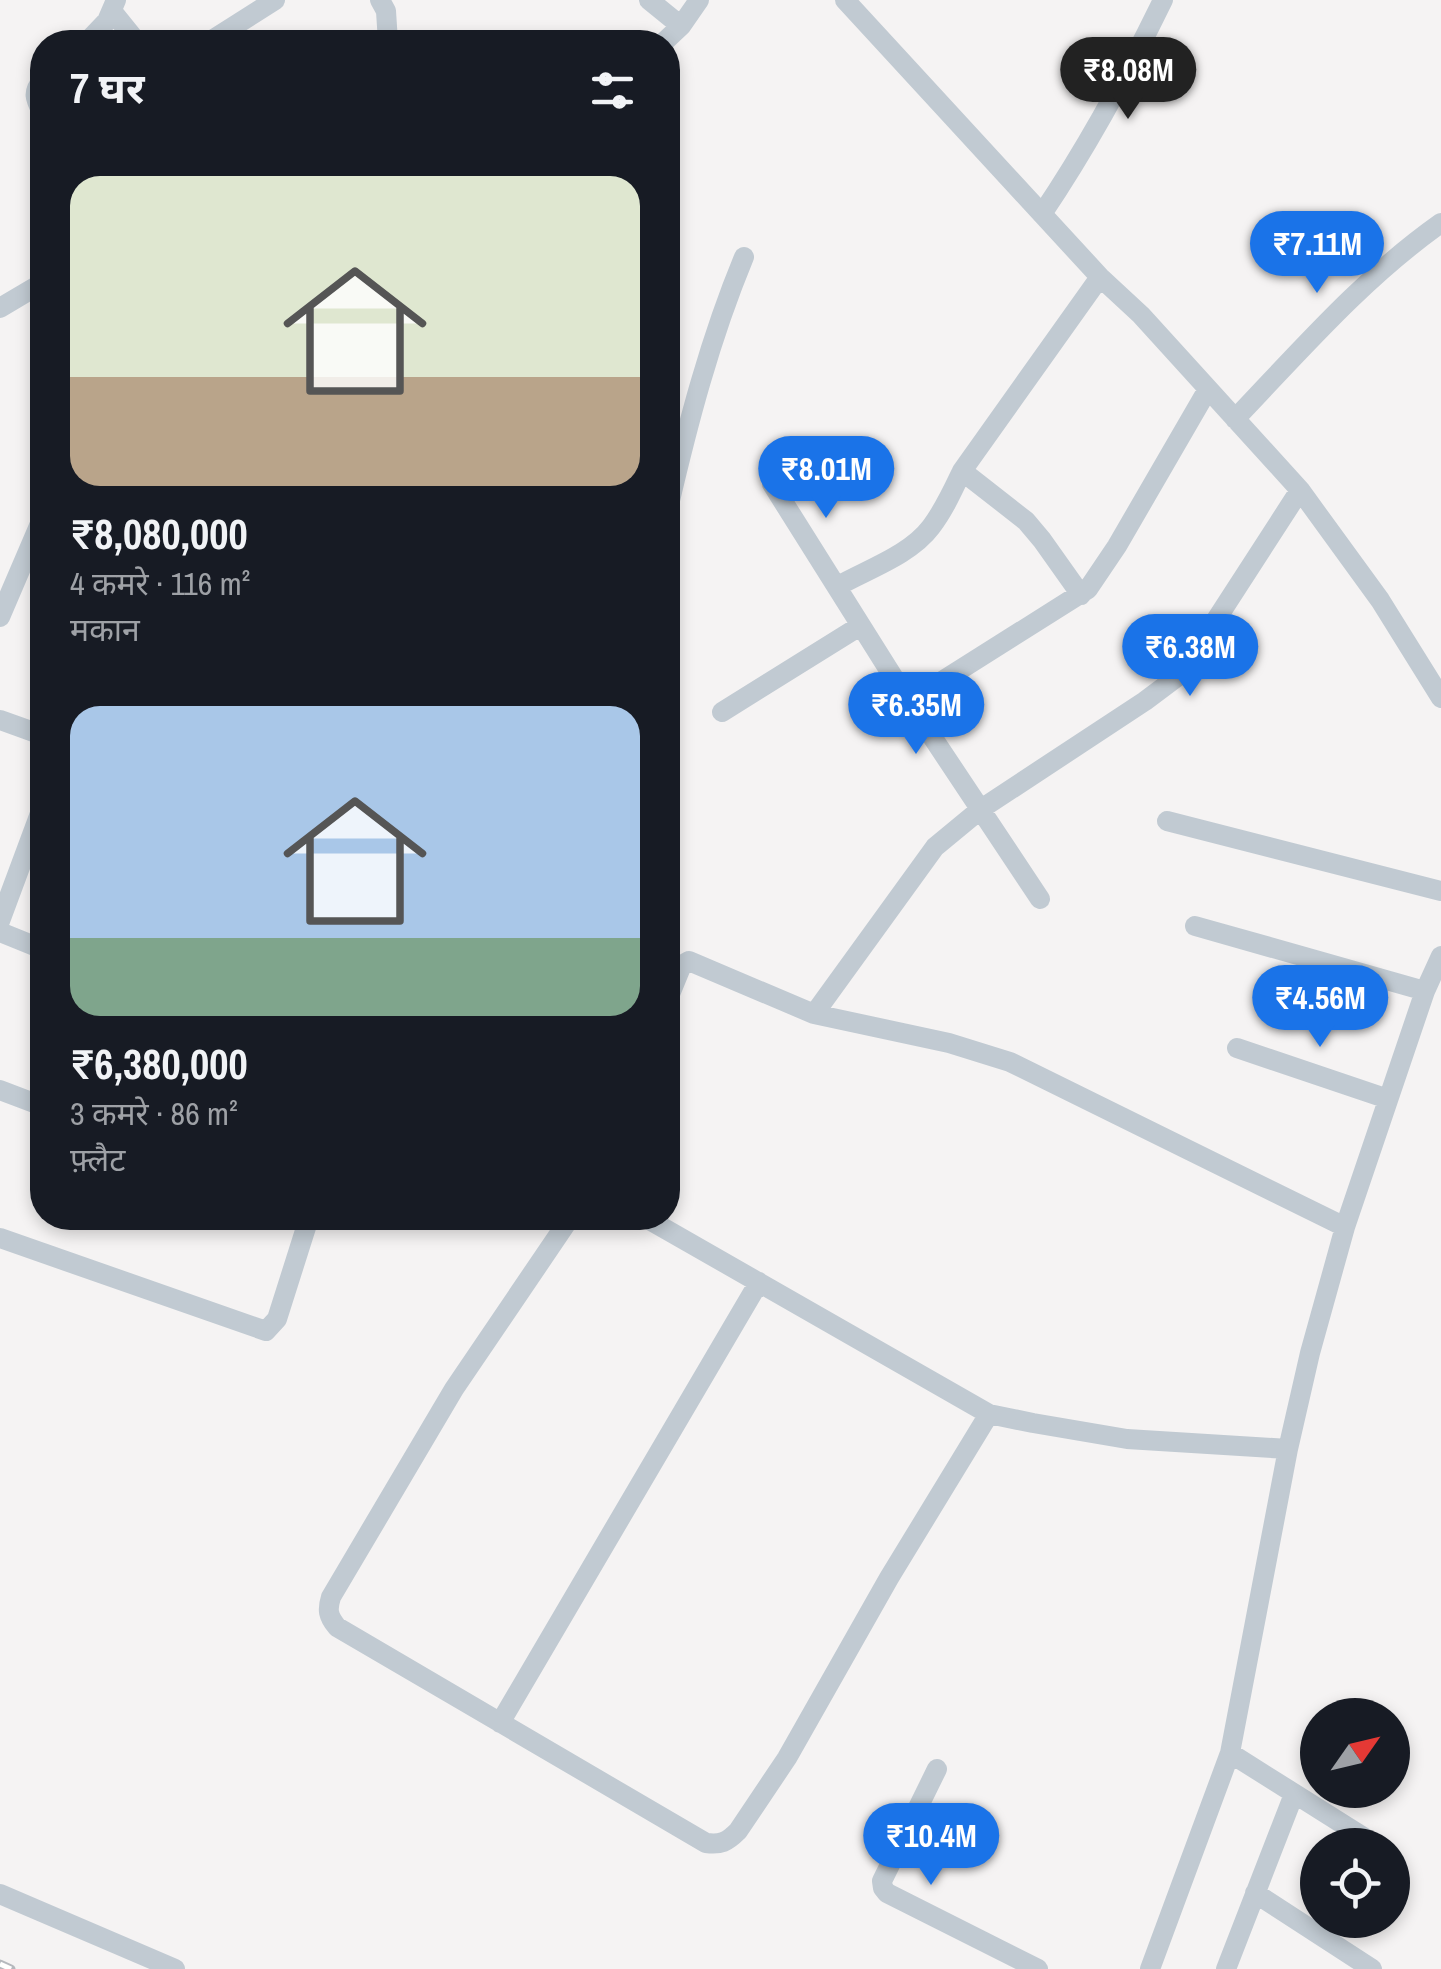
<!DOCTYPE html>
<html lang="hi">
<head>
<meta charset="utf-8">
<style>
	body { margin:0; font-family:"Archivo Narrow","Noto Sans Devanagari",sans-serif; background:#20242c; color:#f1f3f6; height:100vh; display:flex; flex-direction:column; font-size:38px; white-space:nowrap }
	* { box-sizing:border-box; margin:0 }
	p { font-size:32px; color:#9ea1a6 }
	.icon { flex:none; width:55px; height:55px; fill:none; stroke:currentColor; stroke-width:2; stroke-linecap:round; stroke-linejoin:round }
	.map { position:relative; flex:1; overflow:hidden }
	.side { position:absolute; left:30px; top:30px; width:650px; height:1200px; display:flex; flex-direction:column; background:#171b24; border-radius:40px; box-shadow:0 5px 15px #0003 }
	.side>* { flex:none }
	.needle { width:65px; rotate:56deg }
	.buttons { position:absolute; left:1300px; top:1698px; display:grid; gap:20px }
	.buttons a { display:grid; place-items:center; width:110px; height:110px; border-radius:50%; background:#171b24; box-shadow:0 5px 15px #0003; font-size:50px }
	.price { position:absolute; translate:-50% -85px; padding:0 22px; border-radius:35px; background:#1a73e8; color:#fff; font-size:32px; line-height:65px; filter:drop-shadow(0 2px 5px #0008) }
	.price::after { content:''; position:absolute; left:50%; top:60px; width:30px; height:22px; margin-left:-15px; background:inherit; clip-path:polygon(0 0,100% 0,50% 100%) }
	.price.current { background:#222; color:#fff }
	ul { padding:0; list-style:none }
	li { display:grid; align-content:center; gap:20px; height:530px; padding:0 40px }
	li span { display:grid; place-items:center; height:310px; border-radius:30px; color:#555 }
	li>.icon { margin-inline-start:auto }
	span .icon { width:180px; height:180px; fill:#fffc; stroke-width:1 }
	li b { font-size:42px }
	h2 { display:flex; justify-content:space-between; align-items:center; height:120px; padding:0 40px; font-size:42px }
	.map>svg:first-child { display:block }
</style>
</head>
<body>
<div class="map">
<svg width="1441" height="1969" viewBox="0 0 1441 1969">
	<rect width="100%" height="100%" fill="#f5f3f3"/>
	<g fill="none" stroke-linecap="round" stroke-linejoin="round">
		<path stroke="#c1cad2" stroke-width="20" d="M380 0 386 11 388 42
			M649 0 681 26
			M845 0 1100 277 1141 315 1300 490 1380 600 1441 698
			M112 11 137 42
			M87 42 107 21 116 0
			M209 42 275 0
			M664 42 681 26 699 0
			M42 81C32 92 35 99 42 112
			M1042 214C1088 146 1127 74 1163 0
			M0 308 42 283
			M1235 419C1301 350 1363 278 1441 223
			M962 471 1026 521 1042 540 1081 595
			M772 484 909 702 1040 899
			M668 509C688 423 710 339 744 257
			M838 586C868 569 910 555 931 527 944 510 953 490 962 471L1100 277
			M0 617 42 519
			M909 702 1088 589 1117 546 1208 389
			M722 712 860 626
			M0 720 42 735
			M1167 821 1441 891
			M0 921 42 808
			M1195 926 1425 991
			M0 932 42 949
			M668 999 682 965 689 961 814 1014 949 1043 1010 1062 1345 1227
			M814 1014 935 847 981 809 1145 701 1181 674 1300 490
			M1237 1048 1388 1099
			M0 1090 42 1106
			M570 1218 454 1389 331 1597C327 1610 328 1616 337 1627L706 1843C721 1845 727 1842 738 1831L787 1758 889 1578 989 1414
			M646 1218 989 1414 1033 1423 1127 1439 1288 1449
			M0 1238 266 1331 277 1319 309 1218
			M500 1723 759 1282
			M1230 1753 1376 1845
			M937 1769 882 1881 883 1888 887 1893 1038 1969
			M1255 1893 1372 1969
			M0 1894 175 1969
			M1150 1969 1230 1753 1288 1449 1310 1353 1345 1227 1425 991 1441 956
			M1226 1969 1294 1794"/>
		<g stroke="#b5b8bd" stroke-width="9">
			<path id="rail" d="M0 1964 11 1969"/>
		</g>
		<use href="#rail" stroke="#fff" stroke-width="5" stroke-dasharray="15" stroke-linecap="butt"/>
	</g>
</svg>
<div class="buttons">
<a><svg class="needle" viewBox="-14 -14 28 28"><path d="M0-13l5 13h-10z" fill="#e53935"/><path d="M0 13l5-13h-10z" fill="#9ea1a6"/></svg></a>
<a><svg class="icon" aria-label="locate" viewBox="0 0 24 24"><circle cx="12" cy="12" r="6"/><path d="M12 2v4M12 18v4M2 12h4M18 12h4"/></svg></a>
</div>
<b class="price current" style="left:1128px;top:122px">₹8.08M</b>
<b class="price" style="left:1317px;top:296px">₹7.11M</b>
<b class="price" style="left:826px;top:521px">₹8.01M</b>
<b class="price" style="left:1190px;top:699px">₹6.38M</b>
<b class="price" style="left:916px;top:757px">₹6.35M</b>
<b class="price" style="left:1320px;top:1050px">₹4.56M</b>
<b class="price" style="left:931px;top:1888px">₹10.4M</b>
<section class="side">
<h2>7 घर<svg class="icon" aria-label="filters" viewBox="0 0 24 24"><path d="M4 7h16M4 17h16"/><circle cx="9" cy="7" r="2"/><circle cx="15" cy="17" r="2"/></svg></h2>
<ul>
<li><span style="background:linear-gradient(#dfe7d0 65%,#b9a48a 0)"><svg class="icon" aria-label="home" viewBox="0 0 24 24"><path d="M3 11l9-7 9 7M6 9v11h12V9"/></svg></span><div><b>₹8,080,000</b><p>4 कमरे · 116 m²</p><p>मकान</p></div></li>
<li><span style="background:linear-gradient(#a9c7e8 75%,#7fa58c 0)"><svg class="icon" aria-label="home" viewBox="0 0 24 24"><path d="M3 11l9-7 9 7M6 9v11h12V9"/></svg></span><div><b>₹6,380,000</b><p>3 कमरे · 86 m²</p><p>फ़्लैट</p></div></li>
</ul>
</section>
</div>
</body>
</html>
